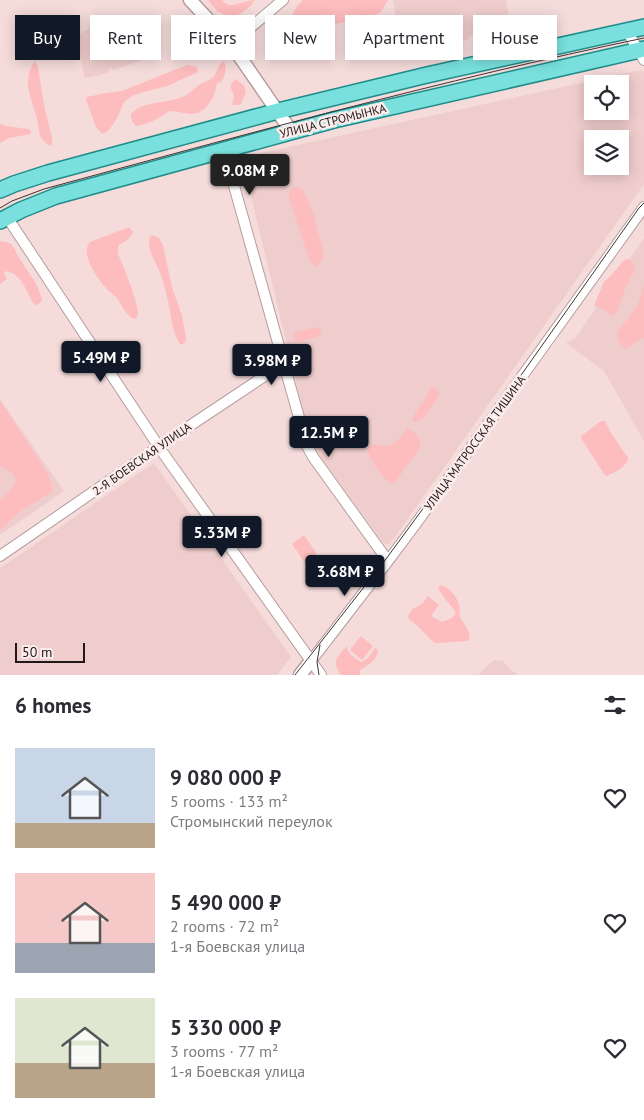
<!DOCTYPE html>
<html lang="en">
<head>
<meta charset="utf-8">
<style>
	body { margin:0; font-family:"PT Sans",sans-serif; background:#f7f7f7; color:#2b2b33; height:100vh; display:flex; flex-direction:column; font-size:19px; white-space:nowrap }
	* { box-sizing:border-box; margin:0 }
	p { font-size:16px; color:#7c7c81 }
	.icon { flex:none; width:28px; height:28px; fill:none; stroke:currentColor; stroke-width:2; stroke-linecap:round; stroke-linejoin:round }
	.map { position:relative; height:675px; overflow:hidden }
	.side { display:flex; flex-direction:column; background:#fff; flex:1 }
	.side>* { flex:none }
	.guide { position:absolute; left:15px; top:15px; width:615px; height:45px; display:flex; gap:10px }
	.controls { position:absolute; left:584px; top:75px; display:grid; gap:10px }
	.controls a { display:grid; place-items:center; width:45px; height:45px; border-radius:0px; background:#fff; box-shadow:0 2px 12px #0003; font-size:25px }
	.scale { position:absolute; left:15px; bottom:12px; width:70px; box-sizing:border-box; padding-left:5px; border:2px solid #211818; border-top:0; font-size:14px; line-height:18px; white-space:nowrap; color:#211818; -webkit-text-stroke:4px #fbeceb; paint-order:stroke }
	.price { position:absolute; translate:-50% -42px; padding:0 11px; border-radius:5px; background:#111827; color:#fff; font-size:16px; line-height:32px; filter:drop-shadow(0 1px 2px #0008) }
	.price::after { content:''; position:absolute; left:50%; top:30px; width:15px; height:11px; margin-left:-8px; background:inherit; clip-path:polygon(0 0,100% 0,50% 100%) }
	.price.on { background:#222; color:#fff }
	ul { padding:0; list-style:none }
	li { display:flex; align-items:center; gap:15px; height:125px; padding:0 15px }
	li span { display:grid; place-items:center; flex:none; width:140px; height:100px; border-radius:0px; color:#555 }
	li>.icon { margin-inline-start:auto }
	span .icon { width:60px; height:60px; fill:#fffc; stroke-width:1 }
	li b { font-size:21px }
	h2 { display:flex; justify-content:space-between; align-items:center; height:60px; padding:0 15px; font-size:21px }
	.tag { padding:0 18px; border-radius:0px; background:#fff; box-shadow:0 2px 12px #0003; font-size:18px; line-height:45px }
	.tag.on { background:#111827; color:#fff }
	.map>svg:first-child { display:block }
</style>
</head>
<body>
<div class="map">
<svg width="644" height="675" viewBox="0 0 644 675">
	<rect width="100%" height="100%" fill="#f5dcdb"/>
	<path fill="#efcdcc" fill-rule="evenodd" d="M393 0H506L511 31 505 29 469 36V39L466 40 426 47 420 19 396 18Z
		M131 15 147 59 113 70 112 68 108 70 109 72 101 75 85 78 75 37 88 29Z
		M640 70 644 71V184L390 544 385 545 320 456 312 443 307 428 244 167 251 156 252 155ZM592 84H620V111H592ZM592 139H620V166H592Z
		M644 238V441L604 371 566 343 576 337Z
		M0 399 64 491 0 535Z
		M154 463 291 657 277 675H0V568Z
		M494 660 503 661 513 672 515 671 517 675H478Z"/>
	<path fill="#fdbcbd" d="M208 0H222C229 11 244 0 255 0 249 9 240 16 229 17L217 11Z
		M303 0H388L381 12 375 15 318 28C315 30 311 32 306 32 300 31 292 24 292 18 292 11 299 4 303 0Z
		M281 30C296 31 303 47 290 57 276 54 272 51 274 36L278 31Z
		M35 61 38 67 45 110 52 137V144L50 146C36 137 40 129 36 115 30 96 22 79 35 61Z
		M224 61C227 70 226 74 221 82L217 83C216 90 214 96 210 102 199 120 186 112 169 111 159 119 148 124 136 126 132 122 131 119 131 114 143 101 163 104 179 98 188 96 192 90 199 85 203 82 209 81 213 77 218 72 216 66 224 61Z
		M187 65 197 67 198 71 196 73 167 86 144 92 132 96 124 102 116 120 108 131 102 134 96 127 87 103 86 100 87 97 106 93 122 91Z
		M236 79 244 86 246 92 241 104 238 105H232C232 103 234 99 234 97 233 88 226 88 236 79Z
		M0 124 5 126 29 129 31 131V134L9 138 0 143Z
		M294 187 301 188 303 190 314 215 317 229 323 249V259L317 266H314L310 261 289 198C289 193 290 190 294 187Z
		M127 228H130L133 232C130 240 125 241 119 245L118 248V254L125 270 135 299 138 312 137 318 133 319C123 311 123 307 117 298 114 295 111 293 108 290 99 281 79 254 90 242Z
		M153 235 159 238 163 245 172 287 182 316 186 338 185 342 183 344H180C173 333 172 323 170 311 168 300 164 283 160 273 156 262 146 248 150 237Z
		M1 241C5 242 9 242 12 245 15 249 17 255 20 259 27 272 40 285 42 301L37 305 34 304C26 292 23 275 7 271L4 273 7 279 0 284V242Z
		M627 259C632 260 634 264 635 269L625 289 617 312 612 316 605 310 595 306V303L604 282 613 273 624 260Z
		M644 285V338L637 341 626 349C612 338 617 331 627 320 631 315 635 309 638 304 641 298 642 291 644 285Z
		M316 327C320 328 321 330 321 334L317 337 299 342 295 340 294 335 296 332Z
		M431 386C436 389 440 390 439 396L424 417 421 419 415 422 412 421C417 406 427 401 431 386Z
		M0 401 48 474 53 491 21 511 0 530V499C8 494 15 488 16 478L11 472 0 466Z
		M601 421H605L611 433 628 458C627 467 615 472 607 476L604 474 581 438 582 435 585 433Z
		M408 428C431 442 416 454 405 468 400 474 399 480 392 484 383 480 371 460 367 450L368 447 374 444C381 447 391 447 397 441 402 437 403 432 408 428Z
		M304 535 317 554 305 563 292 544Z
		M440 585C449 587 457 596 459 605 460 609 459 613 460 617 464 625 471 630 469 640L467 641 435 643C426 636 419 626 409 619L408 616C412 606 417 608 423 603 425 601 426 598 428 596L439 605 431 616 442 622 452 618 456 613C450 604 443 597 438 589Z
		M361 636 373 646 362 660 350 650Z
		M347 646C348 655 354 657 361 662L368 658 375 648 378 650C377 660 369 665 360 670V675H341C331 661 337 657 347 646Z"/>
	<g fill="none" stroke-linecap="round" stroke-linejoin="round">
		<g stroke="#b59d9d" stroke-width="12">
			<path id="minor" d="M627 31 644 60
				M231 44 283 0
				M224 150 307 446 313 457 388 561
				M7 217 163 453 321 675
				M0 556 170 439 284 363
				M311 661 388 561 415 525 644 207"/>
		</g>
		<g stroke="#b59d9d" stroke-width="15">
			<path id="tertiary" d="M190 0 231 44 291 131
				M300 675 311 661"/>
		</g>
		<g stroke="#208c8a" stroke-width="18">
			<path id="primary" d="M0 190 14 184 48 173 278 111 427 75 644 27
				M0 221 21 210 56 196 334 120 644 49"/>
		</g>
		<use href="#minor" stroke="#fff" stroke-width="10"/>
		<use href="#tertiary" stroke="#fff" stroke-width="12"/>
		<use href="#primary" stroke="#79e0dd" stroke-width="15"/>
		<path stroke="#3e3332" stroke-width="1" d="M0 208 12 201 44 189C243 135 442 80 644 38
			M295 675 386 559 524 371 639 208 644 203
			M319 675 317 662 320 645"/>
	</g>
	<g text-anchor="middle" stroke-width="5" stroke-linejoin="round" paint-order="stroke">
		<g font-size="12" fill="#211818" stroke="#fbeceb">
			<text transform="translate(333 121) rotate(-14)" y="4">УЛИЦА СТРОМЫНКА</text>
			<text transform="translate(475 443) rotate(-54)" y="4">УЛИЦА МАТРОССКАЯ ТИШИНА</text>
			<text transform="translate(142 459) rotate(-35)" y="4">2-Я БОЕВСКАЯ УЛИЦА</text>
		</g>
	</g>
</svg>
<div class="controls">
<a><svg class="icon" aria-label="locate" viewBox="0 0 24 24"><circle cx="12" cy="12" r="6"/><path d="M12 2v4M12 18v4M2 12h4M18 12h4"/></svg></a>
<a><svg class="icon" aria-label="layers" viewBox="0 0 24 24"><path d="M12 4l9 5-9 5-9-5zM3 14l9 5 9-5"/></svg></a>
</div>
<div class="scale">50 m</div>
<b class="price on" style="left:250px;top:196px">9.08M ₽</b>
<b class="price" style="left:101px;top:383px">5.49M ₽</b>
<b class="price" style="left:272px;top:386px">3.98M ₽</b>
<b class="price" style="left:329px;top:458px">12.5M ₽</b>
<b class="price" style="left:222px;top:558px">5.33M ₽</b>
<b class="price" style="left:345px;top:597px">3.68M ₽</b>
<div class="guide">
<a class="tag on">Buy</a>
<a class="tag">Rent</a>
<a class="tag">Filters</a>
<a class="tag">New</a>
<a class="tag">Apartment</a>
<a class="tag">House</a>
</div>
</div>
<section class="side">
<h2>6 homes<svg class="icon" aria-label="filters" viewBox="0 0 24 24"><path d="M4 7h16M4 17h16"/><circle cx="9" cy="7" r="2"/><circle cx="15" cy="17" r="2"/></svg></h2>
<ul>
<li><span style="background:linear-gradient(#c9d6e8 75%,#b9a48a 0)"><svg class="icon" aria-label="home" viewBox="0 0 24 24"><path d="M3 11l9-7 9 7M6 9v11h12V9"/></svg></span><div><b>9 080 000 ₽</b><p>5 rooms · 133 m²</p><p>Стромынский переулок</p></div><svg class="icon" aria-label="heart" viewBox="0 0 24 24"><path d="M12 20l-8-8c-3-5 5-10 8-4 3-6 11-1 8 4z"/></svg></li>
<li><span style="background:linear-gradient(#f6c9c9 70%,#9aa5b1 0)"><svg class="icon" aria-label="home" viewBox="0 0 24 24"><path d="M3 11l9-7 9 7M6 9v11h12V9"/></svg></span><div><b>5 490 000 ₽</b><p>2 rooms · 72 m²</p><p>1-я Боевская улица</p></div><svg class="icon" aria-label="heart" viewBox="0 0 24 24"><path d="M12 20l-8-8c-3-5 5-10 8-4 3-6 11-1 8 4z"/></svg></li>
<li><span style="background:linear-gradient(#dfe7d0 65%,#b9a48a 0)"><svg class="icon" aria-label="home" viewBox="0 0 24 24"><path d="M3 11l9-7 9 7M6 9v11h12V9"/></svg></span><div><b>5 330 000 ₽</b><p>3 rooms · 77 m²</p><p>1-я Боевская улица</p></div><svg class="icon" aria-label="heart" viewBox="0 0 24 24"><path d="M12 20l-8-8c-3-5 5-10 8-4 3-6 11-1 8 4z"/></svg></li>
</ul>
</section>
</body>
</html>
